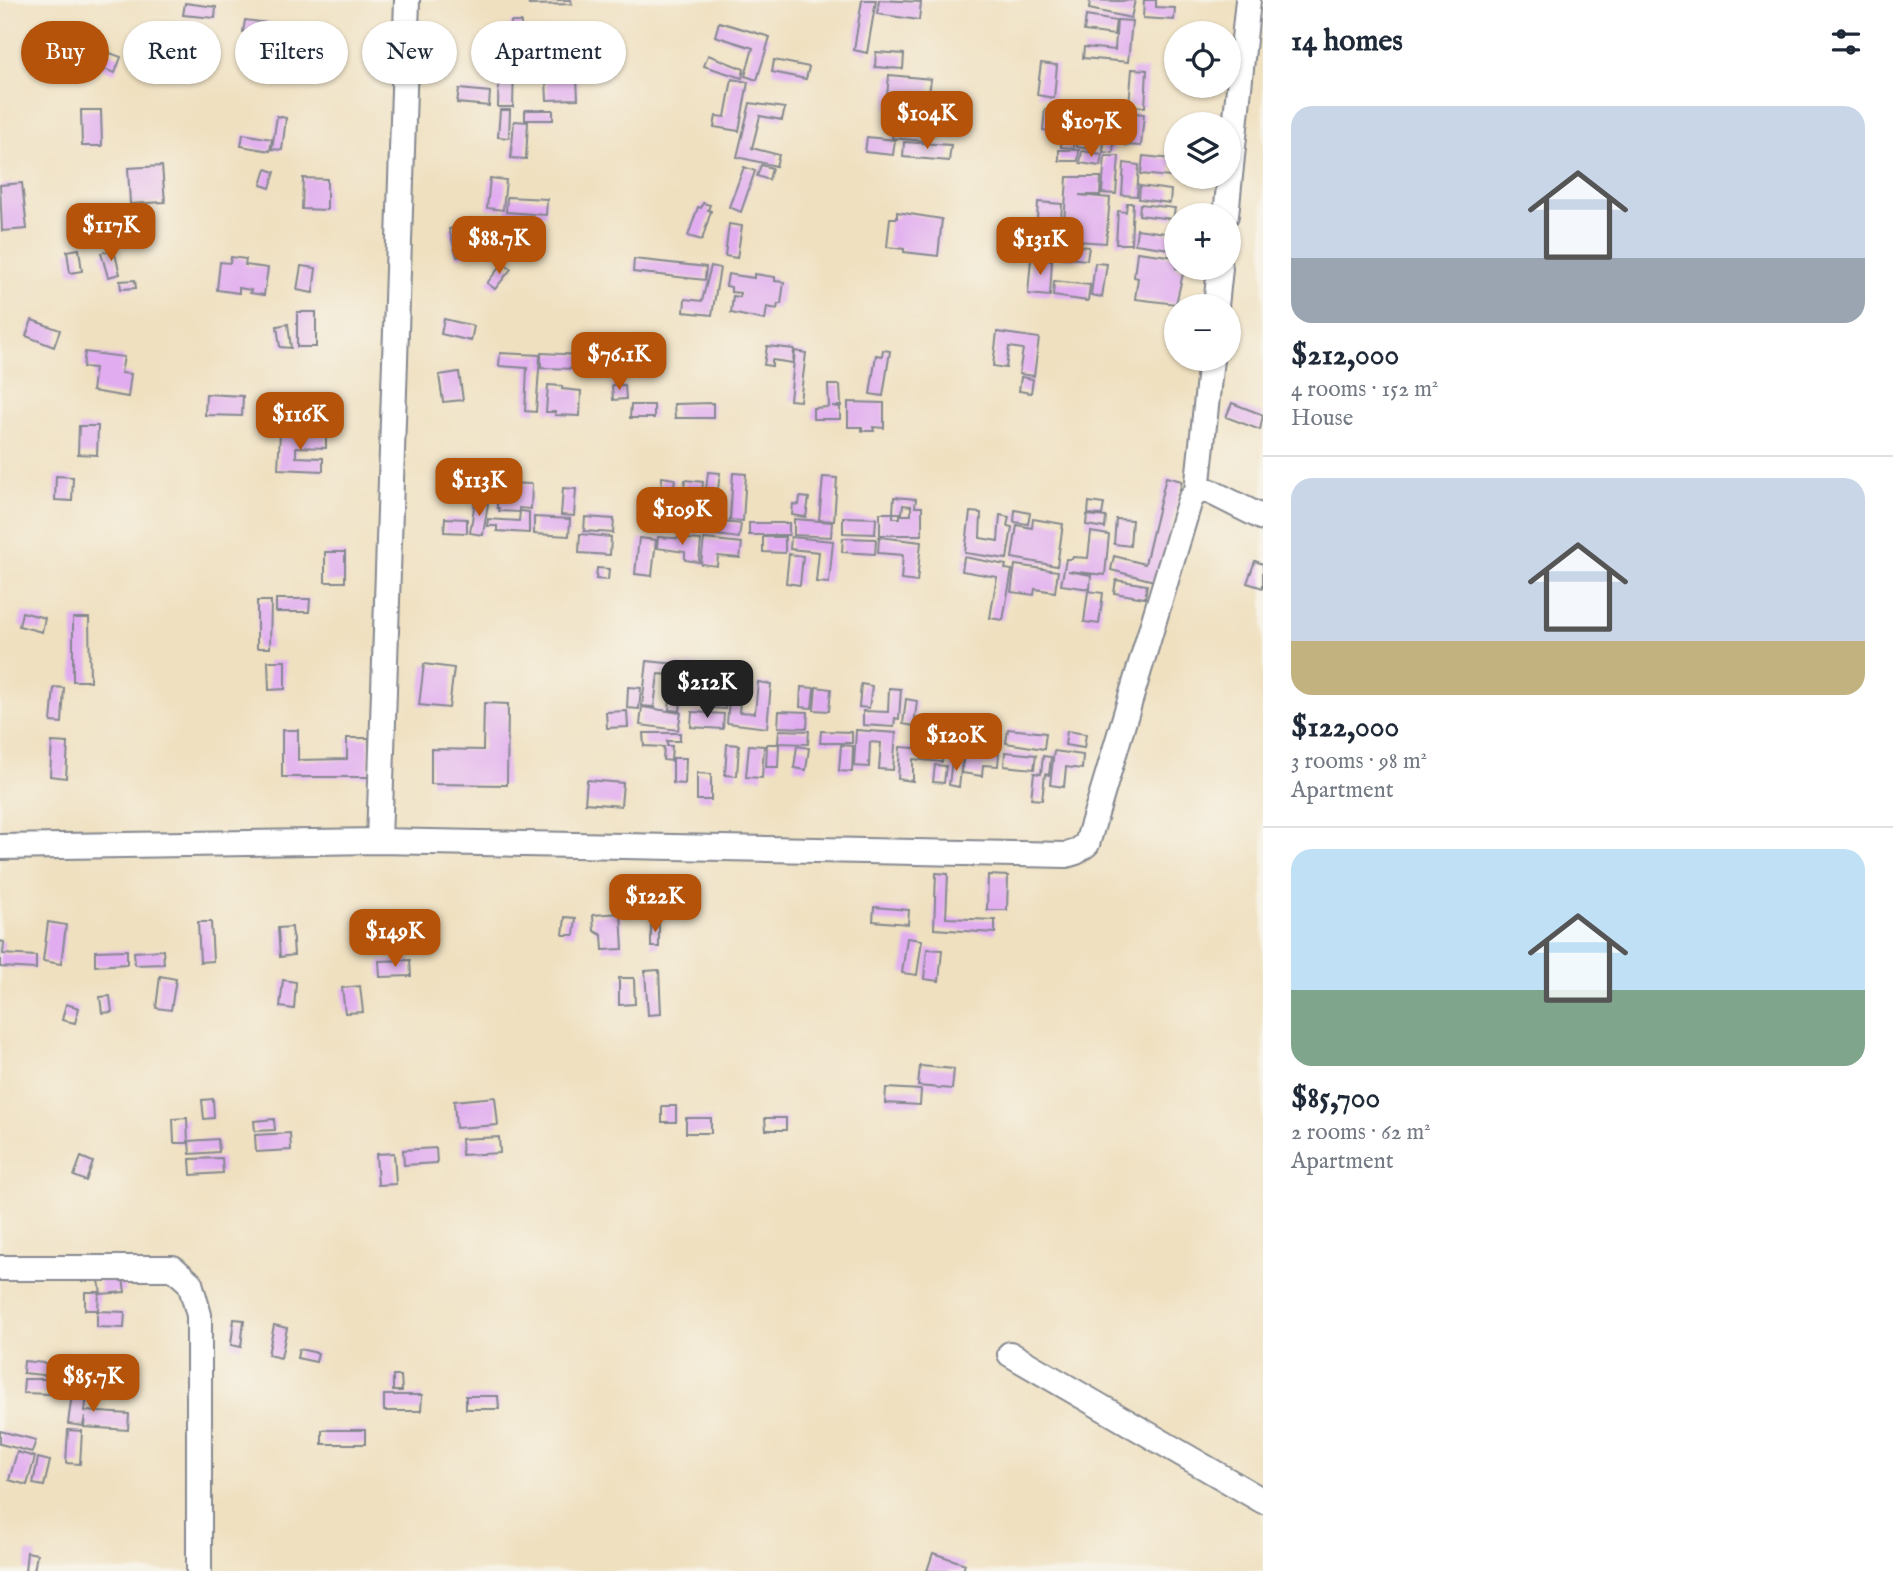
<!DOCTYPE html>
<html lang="en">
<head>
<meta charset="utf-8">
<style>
	body { margin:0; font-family:"IM FELL English",serif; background:#f2f2f3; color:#1f2937; height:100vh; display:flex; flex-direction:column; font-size:26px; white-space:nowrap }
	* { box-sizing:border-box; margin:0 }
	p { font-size:23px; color:#747a83 }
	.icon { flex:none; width:38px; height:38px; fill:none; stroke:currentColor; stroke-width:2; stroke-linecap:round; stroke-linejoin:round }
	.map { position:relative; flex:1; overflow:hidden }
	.drawer { display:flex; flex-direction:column; background:#fff; width:630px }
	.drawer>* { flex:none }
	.top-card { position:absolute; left:21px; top:21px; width:665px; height:63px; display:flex; gap:14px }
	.buttons { position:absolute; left:1164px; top:21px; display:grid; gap:14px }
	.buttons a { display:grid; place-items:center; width:77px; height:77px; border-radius:50%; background:#fff; box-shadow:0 2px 5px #0004; font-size:35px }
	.price { position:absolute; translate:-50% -60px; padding:0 16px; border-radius:14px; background:#b45309; color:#fff; font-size:23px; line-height:46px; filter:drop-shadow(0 2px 4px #0008) }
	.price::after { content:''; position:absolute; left:50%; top:42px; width:21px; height:16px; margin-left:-10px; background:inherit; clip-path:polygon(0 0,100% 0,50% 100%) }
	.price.active { background:#222; color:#fff }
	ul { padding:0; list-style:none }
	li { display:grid; align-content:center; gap:14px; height:371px; padding:0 28px }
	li+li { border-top:2px solid #e0e1e3 }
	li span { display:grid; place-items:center; height:217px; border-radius:21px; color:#555 }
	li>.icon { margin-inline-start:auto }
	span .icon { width:126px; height:126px; fill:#fffc; stroke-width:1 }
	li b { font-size:30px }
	h2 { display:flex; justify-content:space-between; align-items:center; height:84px; padding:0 28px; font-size:30px }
	.chip { padding:0 24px; border-radius:32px; background:#fff; box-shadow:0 2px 5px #0004; font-size:24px; line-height:63px }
	.chip.active { background:#b45309; color:#fff }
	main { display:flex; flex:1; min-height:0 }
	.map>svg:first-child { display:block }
</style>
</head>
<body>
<main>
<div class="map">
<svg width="1263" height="1571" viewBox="0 0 1263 1571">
	<rect width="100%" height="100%" fill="#f7f3e8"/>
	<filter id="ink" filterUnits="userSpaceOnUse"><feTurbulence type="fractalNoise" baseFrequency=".0143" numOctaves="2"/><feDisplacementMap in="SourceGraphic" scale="14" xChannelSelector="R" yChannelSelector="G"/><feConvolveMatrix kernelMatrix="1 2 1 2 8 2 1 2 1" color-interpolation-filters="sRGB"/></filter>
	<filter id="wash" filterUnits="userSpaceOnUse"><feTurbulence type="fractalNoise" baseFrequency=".00686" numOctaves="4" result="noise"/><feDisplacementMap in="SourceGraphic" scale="28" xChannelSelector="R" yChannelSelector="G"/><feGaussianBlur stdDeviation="1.57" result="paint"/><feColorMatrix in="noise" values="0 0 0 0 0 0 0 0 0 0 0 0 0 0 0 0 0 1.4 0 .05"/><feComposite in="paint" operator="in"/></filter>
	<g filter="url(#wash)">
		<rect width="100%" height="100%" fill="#efe0c0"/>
		<g id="blocks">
			<path fill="#e1adf0" d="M528 0H571L572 4 529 5Z
				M862 0H876L867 53 854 50Z
				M879 0 921 2 919 20 877 14Z
				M1090 0 1119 1 1135 0 1131 18 1089 9Z
				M1144 0H1156V7L1175 8 1174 20 1143 18Z
				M185 3 216 7 215 18 183 15Z
				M1086 16 1116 21 1114 35 1084 31Z
				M245 20 283 25 281 37 243 32Z
				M1117 20 1132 21 1128 62 1083 58 1084 47 1115 50Z
				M511 22H521L519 58 485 57V43L510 44Z
				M719 22 770 37 757 80 745 76 753 48 715 36Z
				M428 38 442 39 441 55 427 54Z
				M88 45 121 57 115 73 83 62Z
				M876 52 904 54 903 69 875 67Z
				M708 55 744 69 742 78 704 66Z
				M576 58 578 99 547 100 545 60Z
				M528 60H542V69H528Z
				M774 60 809 67 806 79 772 72Z
				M1041 63 1057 65 1054 98 1037 95Z
				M499 67H514L513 107H498Z
				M1132 69 1147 70 1145 107 1129 106Z
				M889 75 931 79 929 94 901 92 900 109 886 108Z
				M732 79 748 82 739 131 714 127 716 116 725 117Z
				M459 89 490 92 489 106 457 103Z
				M750 103 785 108 782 120 760 116 752 148 779 155 776 166 737 157Z
				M1045 109 1058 110 1057 131 1043 130Z
				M81 110H101L102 146H82Z
				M500 110H510L509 138 498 137Z
				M525 110H553V120H525Z
				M1107 111 1116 112 1113 153 1103 152Z
				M1128 112 1144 114 1141 146 1125 145Z
				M277 116 286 118 282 150 272 149Z
				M514 121 528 122 526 159 511 158Z
				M893 125 926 128 925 141 892 138Z
				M1061 130 1075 131 1074 148 1061 147Z
				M1078 132 1099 135 1096 150 1077 147Z
				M243 134 272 139 270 151 241 146Z
				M867 137 895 140 893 155 865 152Z
				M904 142 951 145 949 161 903 157Z
				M1059 150H1079L1078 161H1059Z
				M1082 151 1102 154 1100 166 1080 163Z
				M1105 156H1119L1116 194 1102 193Z
				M1143 156 1172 159 1170 177 1141 174Z
				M1124 163 1139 165 1137 196 1122 195Z
				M761 165 772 168 769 180 757 176Z
				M162 166 165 202 130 204 128 168Z
				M744 167 755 171 741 212 729 207Z
				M266 169 275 172 270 188 261 185Z
				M1067 177H1101L1100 195H1079L1110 198 1106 243 1063 240Z
				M303 178 327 179V210L302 209Z
				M490 178 506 180 503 210 487 208Z
				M22 183 27 229 2 231 0 185Z
				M1140 186 1171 190 1170 203 1139 199Z
				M507 197 547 199 546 215 506 212Z
				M1038 202 1062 204 1060 239 1036 237Z
				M703 203 710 205 708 210 711 211 702 240 688 236 698 207 701 208Z
				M1127 203H1133L1131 244H1116L1118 211 1126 212Z
				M1140 204 1175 208 1173 219 1139 215Z
				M96 211 142 215 140 232 95 228Z
				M897 212 942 219 938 256 904 252V249L887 247 890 218H897Z
				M471 223 478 252 457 257 449 229Z
				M729 224 742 226 737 258 725 256Z
				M1137 229 1172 234 1170 249 1135 244Z
				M1048 243 1089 247 1087 260 1046 256Z
				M79 249 82 271 70 273 67 251Z
				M114 250 120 274 108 277 101 253Z
				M1137 252 1176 257V268L1184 269 1176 304 1135 299 1138 278 1134 277Z
				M231 257 246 259 245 265 268 268 264 295 250 293 251 290 239 288V293L217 290 220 262 230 263Z
				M634 259 706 267 705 280 633 272Z
				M1031 259 1052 260 1050 296 1028 294Z
				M503 263 511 269 495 289 487 283Z
				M1095 263 1107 264 1102 297 1091 295Z
				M301 266 316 268 313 293 297 290Z
				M711 266 720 268 712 315 684 312 685 299 702 301Z
				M728 274 754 278V274L775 277V281L784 282 781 304H778L777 309 767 307 765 320 731 313 733 296 740 297V293L731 292V287L726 286Z
				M135 280 136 288 121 289 120 281Z
				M1054 281 1090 285 1088 301 1053 296Z
				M297 312H316V347H297Z
				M444 319 474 326 471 341 441 334Z
				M32 320 60 330 54 347 26 336Z
				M288 324 291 348 280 347 277 326Z
				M997 332 1039 338 1034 376 1019 374 1023 349 1009 347 1006 368 993 366Z
				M767 346 794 349 793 363 772 360V366L764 365Z
				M883 350 890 351 883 396 870 394 876 355 882 356Z
				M795 351 806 353 800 401 790 400Z
				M85 352 124 357 121 373 131 374 128 397 92 391 95 368 83 367Z
				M500 353 540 355 536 412 525 411 527 368 499 366Z
				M541 353 582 355V369L541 368Z
				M459 372 463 400 443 402 439 375Z
				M1021 377 1033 379 1031 393 1019 391Z
				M548 385 562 386V389L581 391 580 416 555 415V412H546Z
				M612 385H625L626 399 613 400Z
				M828 385H840L841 406H832L840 407V419H813V408L829 407Z
				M206 394 243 396 242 416 205 415Z
				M275 399 291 400V429L275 428Z
				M848 402 884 403V428L873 427 874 431H862V427H848Z
				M713 403V418H675L674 404Z
				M1232 403 1263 415 1260 430 1226 417Z
				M631 405H654V418H630Z
				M326 416H342L341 431H326Z
				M79 426H98L97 455 78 454Z
				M280 433 326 435V448L296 447V457L323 458V471L278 469Z
				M708 472 720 473 714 521 741 524 739 538 701 533Z
				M733 473 746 474 743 521 730 520Z
				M56 476 73 477 72 501 55 500Z
				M662 477 675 479 673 493 661 492Z
				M823 477 837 478 834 521 819 520Z
				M1166 477 1182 481 1158 582 1111 570 1114 556 1145 564Z
				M685 480 703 482 698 534 680 532Z
				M499 483 532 484 531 509 519 508V512L499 511V508H497V490H499Z
				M563 488 576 489 574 516 561 515Z
				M800 497 809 498 806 517 792 515 793 504 799 505Z
				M894 497 916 499 915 507H922V535H880V513H893V518H900V515H911V506L903 505 902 513H893Z
				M475 501 488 504 483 535 470 533Z
				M1089 502 1104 504 1102 515 1088 514Z
				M1015 510 1030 513 1028 524 1014 522Z
				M520 511 529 512V533L497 531V526H487L488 519 519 521Z
				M970 512 981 513 980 538 998 541 1000 515 1009 517 1007 526 1012 527 1007 559 965 553Z
				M1087 515 1106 517 1105 528 1086 525Z
				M534 517 570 519 569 536 534 534Z
				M585 517 614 519 613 533 584 531Z
				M843 517 876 518 875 534 843 533Z
				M445 518 467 519V533L444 532Z
				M794 519 832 522 831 537 794 535Z
				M1033 519 1063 524 1057 566 1012 558 1017 525 1032 528Z
				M1116 519 1132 520 1130 546 1114 544Z
				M749 523H789V535H749Z
				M1091 532 1109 535 1105 575 1068 571 1091 575 1090 589 1061 585 1066 559H1072L1073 557 1088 558Z
				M580 534 611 537 610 555 579 553Z
				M658 537 701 540 699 562 685 560V552L657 548Z
				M763 537H785V553L763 552Z
				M791 537 833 541 829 583 816 582 819 552 790 549Z
				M879 537 921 542 917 582 901 580 903 555 878 553Z
				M639 538 656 540 652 576 635 574Z
				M843 538 876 539 875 554 842 552Z
				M704 539 742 543 740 558 718 556 717 566 701 564Z
				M325 552H345V582H325Z
				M789 554 803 556 800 585 786 583Z
				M964 557 1006 565 1005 569 1012 570 1003 620 990 618 997 577 962 571Z
				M1255 561 1263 564V588L1247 583Z
				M1015 565 1058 571 1055 592 1035 589 1034 595 1011 592Z
				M597 568 609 569 608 580 596 579Z
				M1116 580 1147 585 1145 598 1114 593Z
				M1088 591 1103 593 1099 624 1084 622Z
				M276 599H310L309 612H276Z
				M257 601H271L270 648H257Z
				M22 612 45 618 42 632 19 626Z
				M73 618H89L90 681H73Z
				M268 661H285V689L269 690Z
				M647 661 685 665 680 711 669 710 672 675 658 674 654 707 642 706Z
				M424 664 454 668 449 708 419 705Z
				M689 664 702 666 699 692 686 690Z
				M716 670 727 671 725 709 714 708Z
				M731 677 742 679 739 712 755 713 758 682 771 684 767 728 727 723Z
				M861 684 872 686 869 708 859 707Z
				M54 687 64 688 62 723 51 722Z
				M628 687 641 688 639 709 627 708Z
				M801 687 814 688 812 708 800 707Z
				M816 687 831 689 829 711 814 710Z
				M889 688 901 689 899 719 895 718 894 727 863 725V711L888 712Z
				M906 699 917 701 914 726 903 724Z
				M484 703 508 704 507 785 431 784V749L483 750Z
				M642 707 681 713 678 730 640 725Z
				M627 711 628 727 607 728 606 712Z
				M779 711 808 712 807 728 778 727Z
				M692 712 724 714 723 729 691 727Z
				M920 726 949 731 948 745 917 740Z
				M1008 729 1046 733 1044 749 1006 743Z
				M282 730H298V760L347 759V738H369V777H282Z
				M779 730 809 731 808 744 778 743Z
				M856 730 896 733 893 770 879 769 881 743 870 742 869 767 854 766Z
				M821 731 852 732V743H820Z
				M1067 731 1086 734 1084 748 1065 745Z
				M643 733H680V741H667V746H672L671 761 663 760 664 747 644 746Z
				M52 742 68 743 66 778 50 776Z
				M727 744 739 745 737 776 725 775Z
				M767 744H779L778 767H766Z
				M749 745 764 746 762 778 746 777Z
				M841 745 853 746 852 772 839 771Z
				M797 746 809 748 806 770 794 768Z
				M900 747 943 750 942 762 913 759V781L898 779Z
				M964 750 999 754 998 766 983 765 982 776 962 773Z
				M1054 751 1083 755 1082 769 1066 767 1064 787 1050 785Z
				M1005 752 1036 755 1034 769 1004 766Z
				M1043 756 1051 757 1049 775 1045 774 1042 800 1031 799 1034 773 1041 774Z
				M673 758H686L685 784 673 783Z
				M952 759 962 760 959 787 949 785Z
				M935 765 946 766 944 783 933 782Z
				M697 773 711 774V800H697Z
				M587 780 623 783 621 806 585 803Z
				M936 873 948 874 946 918 995 920V933L934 929Z
				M988 875 1008 876 1007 910H987Z
				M874 907 909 910 908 924 873 921Z
				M621 913 623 949 603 950 602 935 594 931 593 915Z
				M565 917 576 918 574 935H563Z
				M651 921 659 923V947H651Z
				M48 922 66 925 61 964 43 961Z
				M198 922H211L213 961 200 962Z
				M292 927 294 955 280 957 278 928Z
				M907 938 922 940 917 975 902 973Z
				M0 941 4 942 3 954 36 956V969L0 967Z
				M927 949 942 950 939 981 924 979Z
				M127 950V964L95 966V951Z
				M163 950 164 964 135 965 134 952Z
				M410 960 411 976 380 977 379 961Z
				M659 970 661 1014 648 1015 645 971Z
				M160 976 176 979 171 1010 156 1008Z
				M619 978H634L635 1004 619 1005Z
				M283 980 296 982 294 1009 280 1007Z
				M360 986 363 1012 345 1013 342 988Z
				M110 996 112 1012 102 1013 100 997Z
				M66 1004 79 1008 75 1023 62 1020Z
				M920 1066 954 1069 952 1089 918 1086Z
				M886 1088 921 1090 920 1105 885 1103Z
				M495 1097 498 1125 456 1128 454 1101Z
				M213 1099 214 1118 204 1119 202 1100Z
				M662 1106H676V1122H662Z
				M187 1118 188 1143H174L173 1119Z
				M686 1118H711V1133H686Z
				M765 1118H786V1130H766Z
				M274 1119 275 1130 255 1131 254 1121Z
				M290 1133 291 1150 256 1152 255 1135Z
				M499 1137 500 1153 462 1155 461 1139Z
				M218 1139 219 1152 190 1154 189 1141Z
				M436 1148 437 1163 404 1165 403 1150Z
				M394 1153 396 1184 378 1185 376 1154Z
				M81 1157 93 1162 86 1181 74 1176Z
				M222 1158 223 1173 191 1175 190 1159Z
				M123 1278 125 1292 101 1294 99 1280Z
				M85 1292H99L98 1310H85Z
				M97 1311 125 1312 124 1328 97 1327Z
				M234 1319 244 1320 241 1347 231 1345Z
				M274 1325 287 1328 281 1358 268 1355Z
				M299 1349 318 1353 316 1362 297 1358Z
				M24 1361 54 1364 53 1376 23 1373Z
				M393 1376H401L402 1391H393Z
				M24 1379H52L51 1394 23 1393Z
				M73 1385 88 1387 85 1411 129 1414 128 1430 84 1427 85 1416 83 1426 68 1424Z
				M384 1395H422L421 1411H384Z
				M466 1396H498L499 1409H466Z
				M68 1430 82 1431 80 1464 66 1463Z
				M322 1430H365V1444H322Z
				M0 1431 36 1440 32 1452 0 1444Z
				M17 1452 35 1457 27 1485 9 1480Z
				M38 1458 50 1461 44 1486 33 1484Z
				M27 1552 37 1554 34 1571H25Z
				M933 1553 965 1564 963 1571H927Z"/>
		</g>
	</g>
	<g filter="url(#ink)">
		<use href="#blocks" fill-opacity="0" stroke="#85888f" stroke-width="2"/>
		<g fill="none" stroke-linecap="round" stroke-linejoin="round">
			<g stroke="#85888f" stroke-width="28">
				<path id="street" d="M1226 215 1248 0
					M1216 306 1220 268
					M1197 491 1211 359
					M379 841 407 0
					M0 847 379 841 1066 855 1076 852 1087 844 1190 500 1197 491H1209L1263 518
					M0 1268H173L190 1283 199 1315V1571
					M1010 1354 1263 1501"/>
			</g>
			<use href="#street" stroke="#fff" stroke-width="24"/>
		</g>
	</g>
</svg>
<div class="buttons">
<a><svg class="icon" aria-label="locate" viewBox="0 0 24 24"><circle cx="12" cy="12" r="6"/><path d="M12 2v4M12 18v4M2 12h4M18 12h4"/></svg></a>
<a><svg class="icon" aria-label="layers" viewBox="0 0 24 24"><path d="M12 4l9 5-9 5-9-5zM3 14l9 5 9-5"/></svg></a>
<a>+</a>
<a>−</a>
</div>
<b class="price" style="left:927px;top:151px">$104K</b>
<b class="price" style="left:1091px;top:159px">$107K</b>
<b class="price" style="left:111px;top:263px">$117K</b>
<b class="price" style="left:499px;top:276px">$88.7K</b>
<b class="price" style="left:1040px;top:277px">$131K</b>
<b class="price" style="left:619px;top:392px">$76.1K</b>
<b class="price" style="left:300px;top:452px">$116K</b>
<b class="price" style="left:479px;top:518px">$113K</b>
<b class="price" style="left:682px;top:547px">$109K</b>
<b class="price active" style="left:707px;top:720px">$212K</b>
<b class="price" style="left:956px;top:773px">$120K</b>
<b class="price" style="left:655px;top:934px">$122K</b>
<b class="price" style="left:395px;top:969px">$149K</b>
<b class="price" style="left:93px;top:1414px">$85.7K</b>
<div class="top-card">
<a class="chip active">Buy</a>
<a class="chip">Rent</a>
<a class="chip">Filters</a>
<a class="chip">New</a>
<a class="chip">Apartment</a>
</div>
</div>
<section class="drawer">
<h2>14 homes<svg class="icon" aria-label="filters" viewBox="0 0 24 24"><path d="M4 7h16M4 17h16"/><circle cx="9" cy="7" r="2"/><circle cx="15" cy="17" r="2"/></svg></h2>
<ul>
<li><span style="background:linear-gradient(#c9d6e8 70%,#9aa5b1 0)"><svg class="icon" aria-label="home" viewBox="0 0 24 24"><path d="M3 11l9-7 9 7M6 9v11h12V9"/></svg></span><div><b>$212,000</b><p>4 rooms · 152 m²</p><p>House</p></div></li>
<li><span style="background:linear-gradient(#c9d6e8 75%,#c2b280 0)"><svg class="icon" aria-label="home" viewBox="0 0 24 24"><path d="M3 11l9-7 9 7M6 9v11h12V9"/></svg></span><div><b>$122,000</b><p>3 rooms · 98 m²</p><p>Apartment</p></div></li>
<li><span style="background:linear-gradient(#bfe0f5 65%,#7fa58c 0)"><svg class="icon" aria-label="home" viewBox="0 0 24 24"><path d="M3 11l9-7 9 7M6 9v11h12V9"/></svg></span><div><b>$85,700</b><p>2 rooms · 62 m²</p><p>Apartment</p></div></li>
</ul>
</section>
</main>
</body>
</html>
